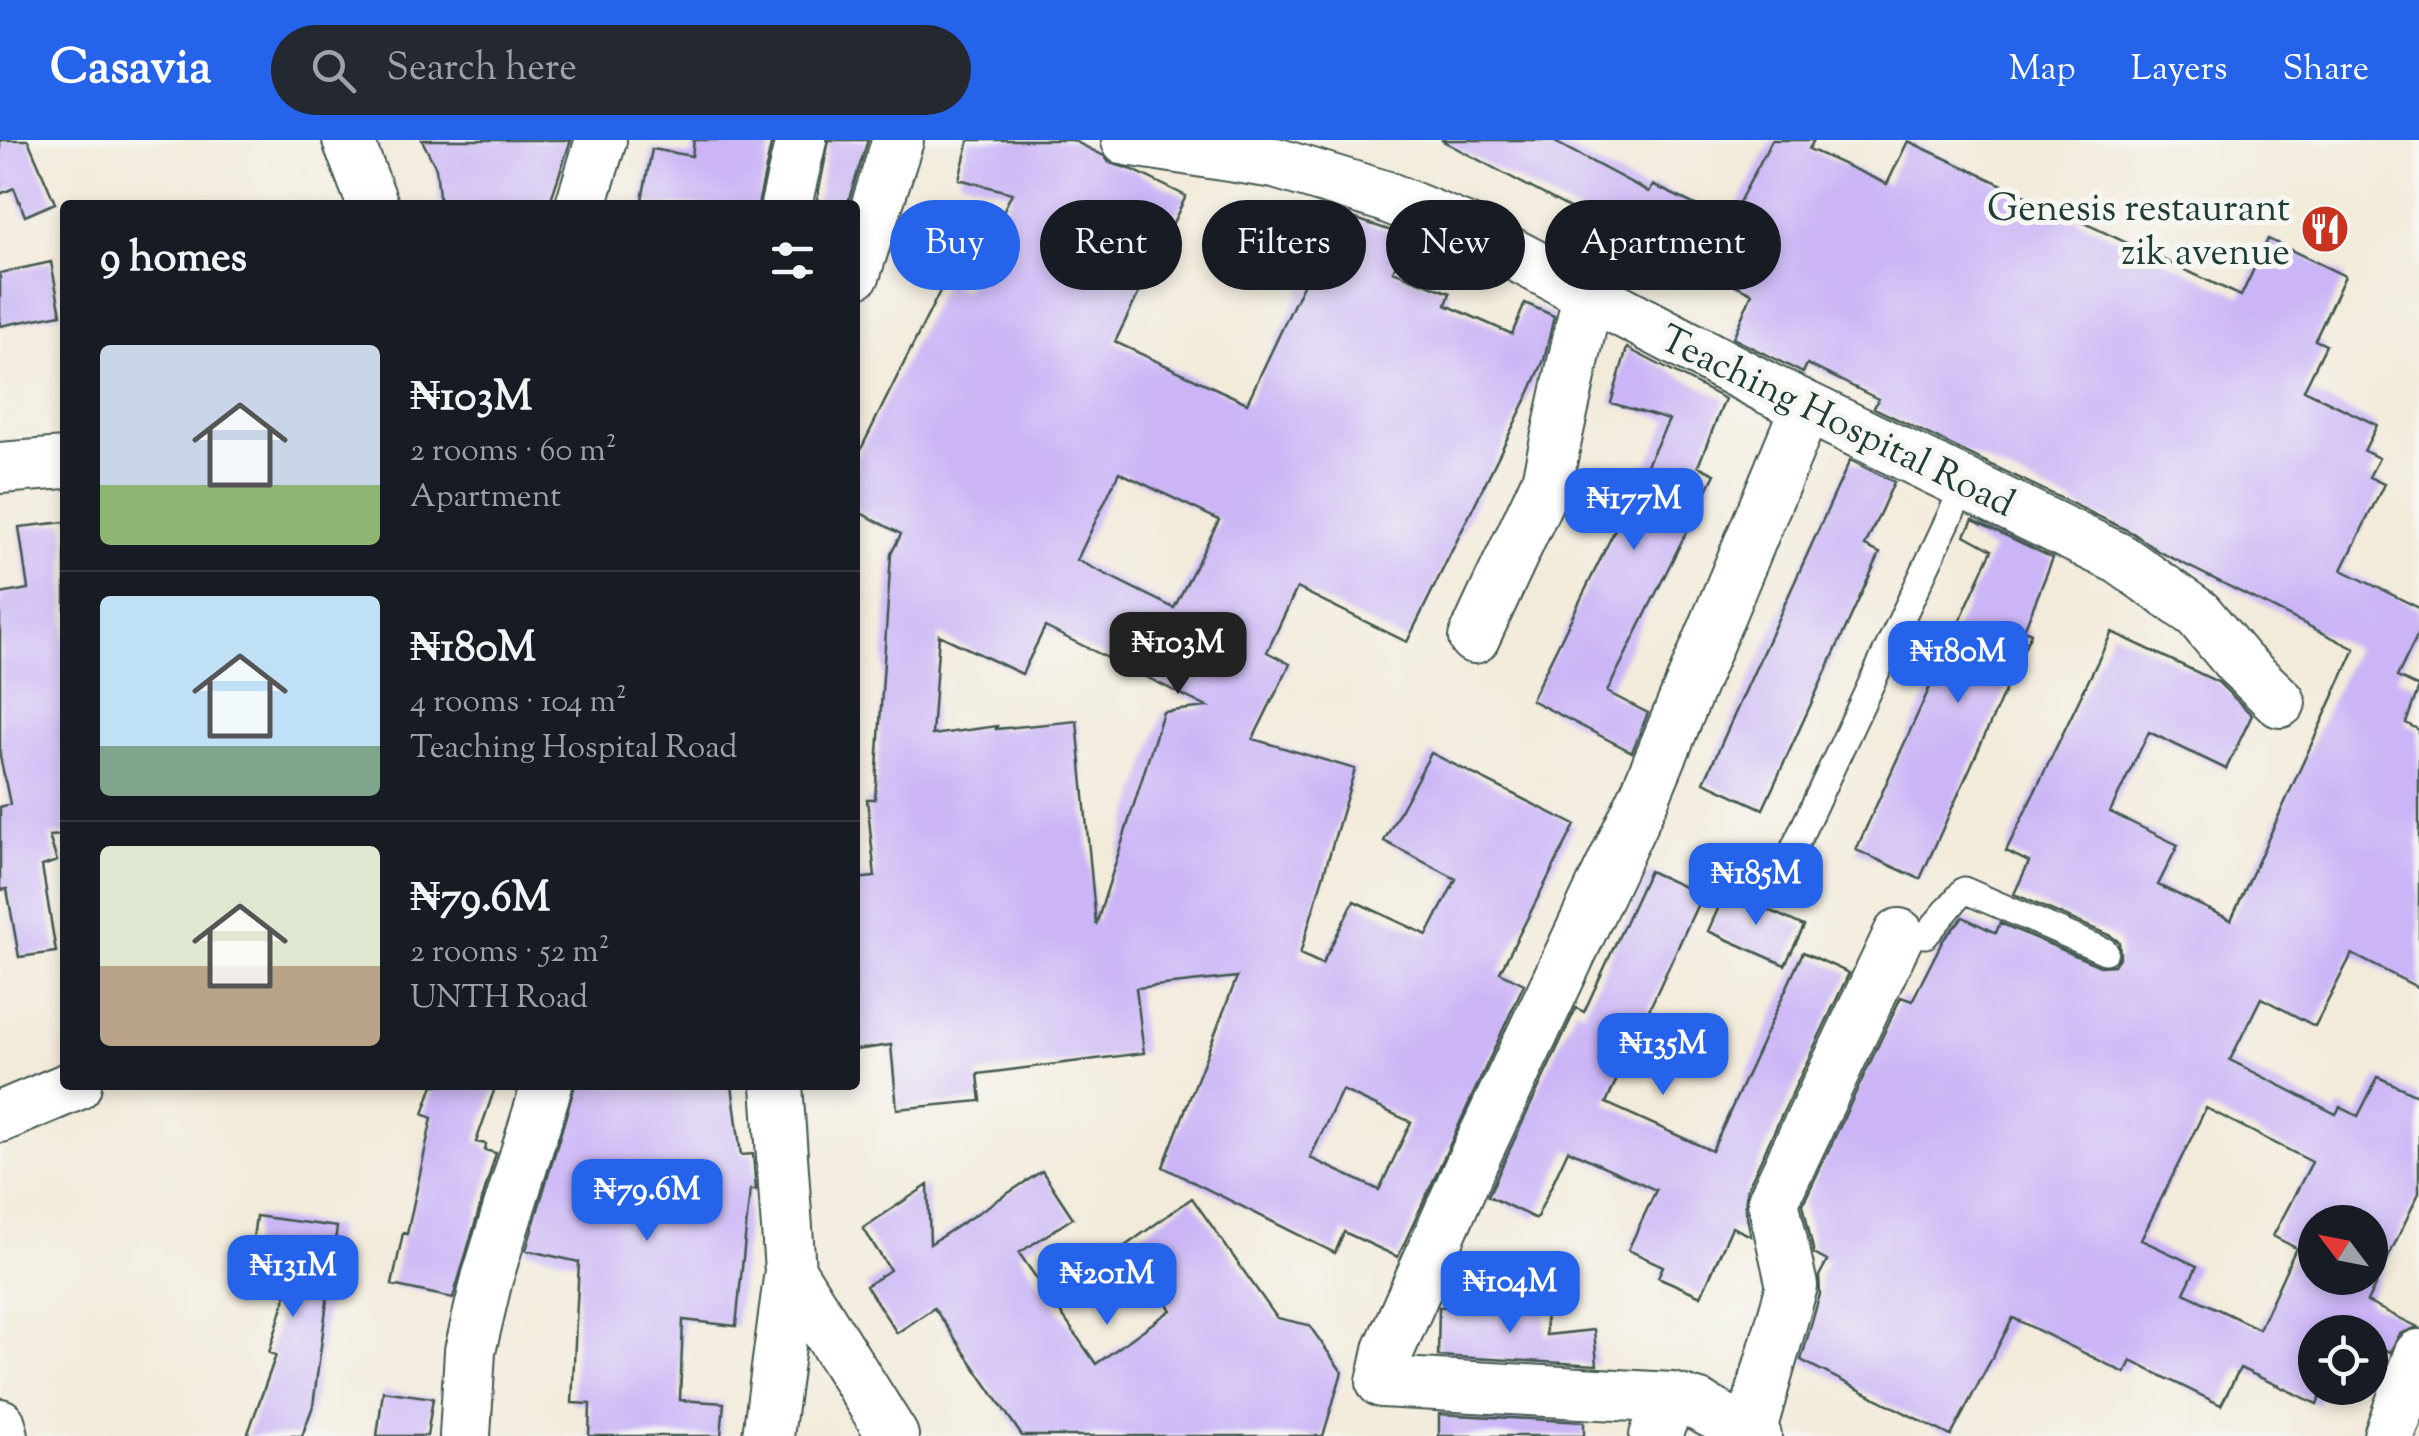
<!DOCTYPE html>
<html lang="en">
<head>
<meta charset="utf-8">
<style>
	body { margin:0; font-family:"Sorts Mill Goudy",serif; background:#242831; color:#f1f3f6; height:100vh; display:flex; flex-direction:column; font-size:38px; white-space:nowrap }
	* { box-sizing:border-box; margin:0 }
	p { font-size:32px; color:#9ea1a6 }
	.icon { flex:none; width:55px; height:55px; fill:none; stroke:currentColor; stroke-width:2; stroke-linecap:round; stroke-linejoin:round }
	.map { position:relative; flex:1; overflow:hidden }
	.drawer { position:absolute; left:60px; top:60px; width:800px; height:890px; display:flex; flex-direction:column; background:#171b24; border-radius:10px; box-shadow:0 5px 15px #0003 }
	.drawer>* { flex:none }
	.top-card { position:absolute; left:890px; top:60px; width:950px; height:90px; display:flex; gap:20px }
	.needle { width:65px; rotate:302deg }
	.tools { position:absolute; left:2298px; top:1065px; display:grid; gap:20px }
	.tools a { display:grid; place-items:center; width:90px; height:90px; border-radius:50%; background:#171b24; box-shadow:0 5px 15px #0003; font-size:50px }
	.price { position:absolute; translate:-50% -85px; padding:0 22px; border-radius:20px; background:#2563eb; color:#fff; font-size:32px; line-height:65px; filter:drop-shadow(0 2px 5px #0008) }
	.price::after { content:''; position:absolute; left:50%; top:60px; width:30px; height:22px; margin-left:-15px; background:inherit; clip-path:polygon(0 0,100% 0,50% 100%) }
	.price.selected { background:#222; color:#fff }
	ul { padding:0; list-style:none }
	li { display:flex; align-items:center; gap:30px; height:250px; padding:0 40px }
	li+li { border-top:2px solid #363941 }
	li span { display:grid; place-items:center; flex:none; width:280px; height:200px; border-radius:10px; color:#555 }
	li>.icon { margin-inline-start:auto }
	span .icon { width:120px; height:120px; fill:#fffc; stroke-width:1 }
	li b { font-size:42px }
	h2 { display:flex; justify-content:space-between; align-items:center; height:120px; padding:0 40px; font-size:42px }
	.tag { padding:0 35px; border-radius:45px; background:#171b24; box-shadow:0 5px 15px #0003; font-size:35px; line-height:90px }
	.tag.selected { background:#2563eb; color:#fff }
	header { display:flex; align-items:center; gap:60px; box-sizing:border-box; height:140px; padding:0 50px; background:#2563eb; color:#fff }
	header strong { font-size:48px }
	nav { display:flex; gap:55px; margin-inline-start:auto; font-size:35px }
	.search { width:700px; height:90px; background:#242831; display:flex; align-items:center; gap:25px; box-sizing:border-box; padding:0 35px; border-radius:55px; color:#9ea1a6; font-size:38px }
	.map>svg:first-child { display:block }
</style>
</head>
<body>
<header>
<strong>Casavia</strong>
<div class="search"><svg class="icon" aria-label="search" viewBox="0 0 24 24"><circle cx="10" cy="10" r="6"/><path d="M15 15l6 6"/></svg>Search here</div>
<nav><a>Map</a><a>Layers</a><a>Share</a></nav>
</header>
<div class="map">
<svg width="2419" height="1296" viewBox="0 0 2419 1296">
	<rect width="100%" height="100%" fill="#f6f6f2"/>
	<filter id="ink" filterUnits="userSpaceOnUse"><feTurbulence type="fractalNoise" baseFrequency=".01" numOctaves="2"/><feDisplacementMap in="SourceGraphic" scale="20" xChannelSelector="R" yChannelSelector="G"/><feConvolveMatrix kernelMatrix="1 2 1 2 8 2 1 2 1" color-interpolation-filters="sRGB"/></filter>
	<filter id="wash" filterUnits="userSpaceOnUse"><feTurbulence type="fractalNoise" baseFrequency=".0048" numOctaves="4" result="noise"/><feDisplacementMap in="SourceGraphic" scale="40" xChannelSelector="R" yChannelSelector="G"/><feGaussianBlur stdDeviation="2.25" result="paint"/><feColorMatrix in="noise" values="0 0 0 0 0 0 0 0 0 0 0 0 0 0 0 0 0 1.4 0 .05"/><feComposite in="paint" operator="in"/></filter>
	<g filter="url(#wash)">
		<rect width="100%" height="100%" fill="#f3ebda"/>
		<g id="blocks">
			<path fill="#cbb5f6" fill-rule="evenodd" d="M0 0H28L55 63 25 76 14 48 0 54Z
				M422 0H571L549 65H440L436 28Z
				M694 0H772L758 65H641L652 9 692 16Z
				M829 0H868L847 65H816Z
				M969 0H1072L1104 16 1110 23 1133 30 1186 56 1115 202 1247 263 1328 92 1319 88 1327 69 1409 97 1393 131 1450 153 1446 165 1512 194 1525 163 1554 176 1544 220 1530 252 1407 502 1297 448 1267 512 1290 524 1253 599 1355 629 1300 814 1322 824 1354 761 1427 795 1456 739 1384 701 1431 613 1575 685 1500 832 1524 844 1398 1117 1344 1092 1335 1113 1163 1027 1237 837 1136 848 1144 913 978 934 981 961 897 969 891 905 855 910V739L875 737 867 659H875L891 414 901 394 855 370V321L945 141 964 151 1012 53 959 39ZM1119 332 1219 380 1174 468 1077 420ZM1045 487 1207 567 1163 572 1096 785 1077 581 996 589 997 586 932 595 939 495 1022 534ZM1342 950 1411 982 1379 1050 1310 1018Z
				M1441 0H1551L1649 52 1653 45 1729 81 1772 0H1814L1809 9 1887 44 1908 1 2241 156 2268 99 2345 136 2315 200 2326 205 2304 250 2377 285 2364 311 2379 318 2369 337 2384 344 2342 430 2419 468V492L2397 537 2419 547 2406 583 2419 590V848L2352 814 2315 886 2261 858 2230 920 2336 974 2340 967 2358 976 2378 937 2419 956V1053L2367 1162 2418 1187 2400 1194 2390 1212 2370 1202V1192H2315V1248H2325L2317 1264 2240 1228 2221 1265 2131 1221 2125 1233 2013 1178 1951 1296 1801 1220 1820 1154 1819 1136 1827 1121 1814 1114 1803 1064 1901 857 1912 861 1943 800 1963 777 1996 793 2000 783 2100 826 2114 825 2120 816 2119 802 2111 796 2014 754 2029 722 2006 711 2112 492 2218 542 2252 575 2226 629 2149 592 2110 672 2178 705 2158 745 2231 780 2355 509 2158 411 2133 393 1874 268 1878 259 1807 224 1803 233 1733 198 1752 153 1615 88 1613 91ZM2206 968 2312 1022 2273 1096 2296 1108 2259 1189 2184 1153 2197 1126 2141 1100ZM2315 1082H2370V1138H2315Z
				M51 122 61 174 0 186V133Z
				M1627 208 1725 259 1698 326 1715 334 1607 552 1648 573 1632 612 1531 560 1669 280 1611 263Z
				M1850 320 1894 342 1865 406 1880 413 1763 669 1704 642Z
				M1973 380 2053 418 2024 490 2031 493 1920 739 1856 710 1992 410 1965 395Z
				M65 382V695L49 696 57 721 42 726 56 812 19 817 7 749 0 750V667L10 664 0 616V454L28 449 19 387Z
				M1649 731 1702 755 1606 963 1712 1011 1803 812 1849 833 1747 1049 1745 1067 1751 1096 1732 1087 1701 1156 1658 1137 1663 1126 1628 1110 1656 1050 1568 1010 1536 1079 1488 1056 1576 868 1584 872Z
				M1726 751 1804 786 1785 825 1708 791Z
				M433 945H496L476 1002 486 1004 485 1010 496 1013 453 1158 392 1145 403 1093 407 1094 432 978 423 974Z
				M575 945H732L741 1015 753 1014 756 1050H750L736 1186 683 1180 680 1260 724 1263 721 1296H589L590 1264 572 1263 579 1122 526 1110Z
				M1042 1031 1073 1078 1019 1113 1096 1224 1171 1170 1125 1106 1192 1058 1277 1178 1309 1185 1342 1232 1323 1296H1022L934 1168 897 1193 866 1146 890 1130 863 1088 928 1045 930 1104Z
				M256 1076 337 1087 313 1266 302 1296H247L276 1215 269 1213 292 1135 249 1129Z
				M1545 1164 1546 1195 1594 1190 1597 1225 1438 1216 1439 1167Z
				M383 1251 433 1258 427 1296H377Z
				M1439 1274 1584 1282V1296H1439Z"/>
		</g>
	</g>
	<g filter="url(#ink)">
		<use href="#blocks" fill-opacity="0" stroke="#3f574d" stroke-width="2.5"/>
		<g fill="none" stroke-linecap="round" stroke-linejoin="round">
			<g stroke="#3f574d" stroke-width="29">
				<path id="service" d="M1786 725 1965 344
					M1899 794 1926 795 1964 750 2105 811"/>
			</g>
			<g stroke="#3f574d" stroke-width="54">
				<path id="minor" d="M348 0 373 65
					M1127 0 1275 23 1384 56 1467 90 1769 249 2120 419 2198 474 2239 523 2280 562
					M581 65 601 0
					M786 65 801 0
					M855 133 898 0
					M0 328 65 323
					M1474 498 1547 341 1588 154
					M0 977 76 945
					M790 1131 893 1296
					M1672 1258 1382 1242 1389 1210 1467 1033 1645 655 1806 267
					M0 1284 3 1296
					M1750 1293 1792 1146 1773 1061 1899 794
					M465 1296 470 1211 487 1139 547 945
					M768 1296 790 1131 777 945
					M1655 1296 1672 1258 1699 1266 1756 1296
					M2389 1296 2419 1215"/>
			</g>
			<use href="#service" stroke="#fff" stroke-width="25"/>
			<use href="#minor" stroke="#fff" stroke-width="50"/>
		</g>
	</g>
	<defs>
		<g id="restaurant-disc" transform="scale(2.5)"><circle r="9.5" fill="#c8321e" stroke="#f6f6f2"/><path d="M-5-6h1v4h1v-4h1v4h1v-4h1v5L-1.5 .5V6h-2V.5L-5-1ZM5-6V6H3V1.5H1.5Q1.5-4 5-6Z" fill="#fff"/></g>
	</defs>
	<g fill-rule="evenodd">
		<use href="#restaurant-disc" x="2325" y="89"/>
	</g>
	<g text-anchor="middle" stroke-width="10" stroke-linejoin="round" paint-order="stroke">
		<g font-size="38" fill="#1f3d34" stroke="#f6f6f2" text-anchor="end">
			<text x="2290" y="80">Genesis restaurant<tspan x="2290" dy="44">zik avenue</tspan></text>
		</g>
		<g font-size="38" fill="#1f3d34" stroke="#f6f6f2">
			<text transform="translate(1838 280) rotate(26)" y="13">Teaching Hospital Road</text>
		</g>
	</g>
</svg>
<div class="tools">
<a><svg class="needle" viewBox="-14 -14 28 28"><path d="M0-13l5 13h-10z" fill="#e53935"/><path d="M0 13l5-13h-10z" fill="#9ea1a6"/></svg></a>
<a><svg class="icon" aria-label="locate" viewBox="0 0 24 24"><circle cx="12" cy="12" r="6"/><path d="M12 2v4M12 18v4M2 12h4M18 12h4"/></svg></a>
</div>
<b class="price" style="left:1634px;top:413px">₦177M</b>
<b class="price selected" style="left:1178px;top:557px">₦103M</b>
<b class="price" style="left:1958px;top:566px">₦180M</b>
<b class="price" style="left:1756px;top:788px">₦185M</b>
<b class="price" style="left:1663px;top:958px">₦135M</b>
<b class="price" style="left:647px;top:1104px">₦79.6M</b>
<b class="price" style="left:293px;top:1180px">₦131M</b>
<b class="price" style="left:1107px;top:1188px">₦201M</b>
<b class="price" style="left:1510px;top:1196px">₦104M</b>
<div class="top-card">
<a class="tag selected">Buy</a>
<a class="tag">Rent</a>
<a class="tag">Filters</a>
<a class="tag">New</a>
<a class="tag">Apartment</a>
</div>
<section class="drawer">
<h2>9 homes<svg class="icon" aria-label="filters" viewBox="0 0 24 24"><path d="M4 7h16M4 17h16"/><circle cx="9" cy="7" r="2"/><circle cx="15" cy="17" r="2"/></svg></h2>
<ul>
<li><span style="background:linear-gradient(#c9d6e8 70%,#8fb573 0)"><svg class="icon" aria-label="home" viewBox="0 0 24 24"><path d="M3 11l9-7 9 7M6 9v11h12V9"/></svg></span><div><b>₦103M</b><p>2 rooms · 60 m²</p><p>Apartment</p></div></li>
<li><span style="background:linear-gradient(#bfe0f5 75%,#7fa58c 0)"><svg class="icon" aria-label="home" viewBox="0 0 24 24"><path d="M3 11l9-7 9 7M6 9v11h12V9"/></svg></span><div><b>₦180M</b><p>4 rooms · 104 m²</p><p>Teaching Hospital Road</p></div></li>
<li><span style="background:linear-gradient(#dfe7d0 60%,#b9a48a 0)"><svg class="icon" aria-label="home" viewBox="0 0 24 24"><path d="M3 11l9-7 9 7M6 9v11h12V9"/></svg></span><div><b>₦79.6M</b><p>2 rooms · 52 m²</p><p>UNTH Road</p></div></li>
</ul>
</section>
</div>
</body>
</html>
